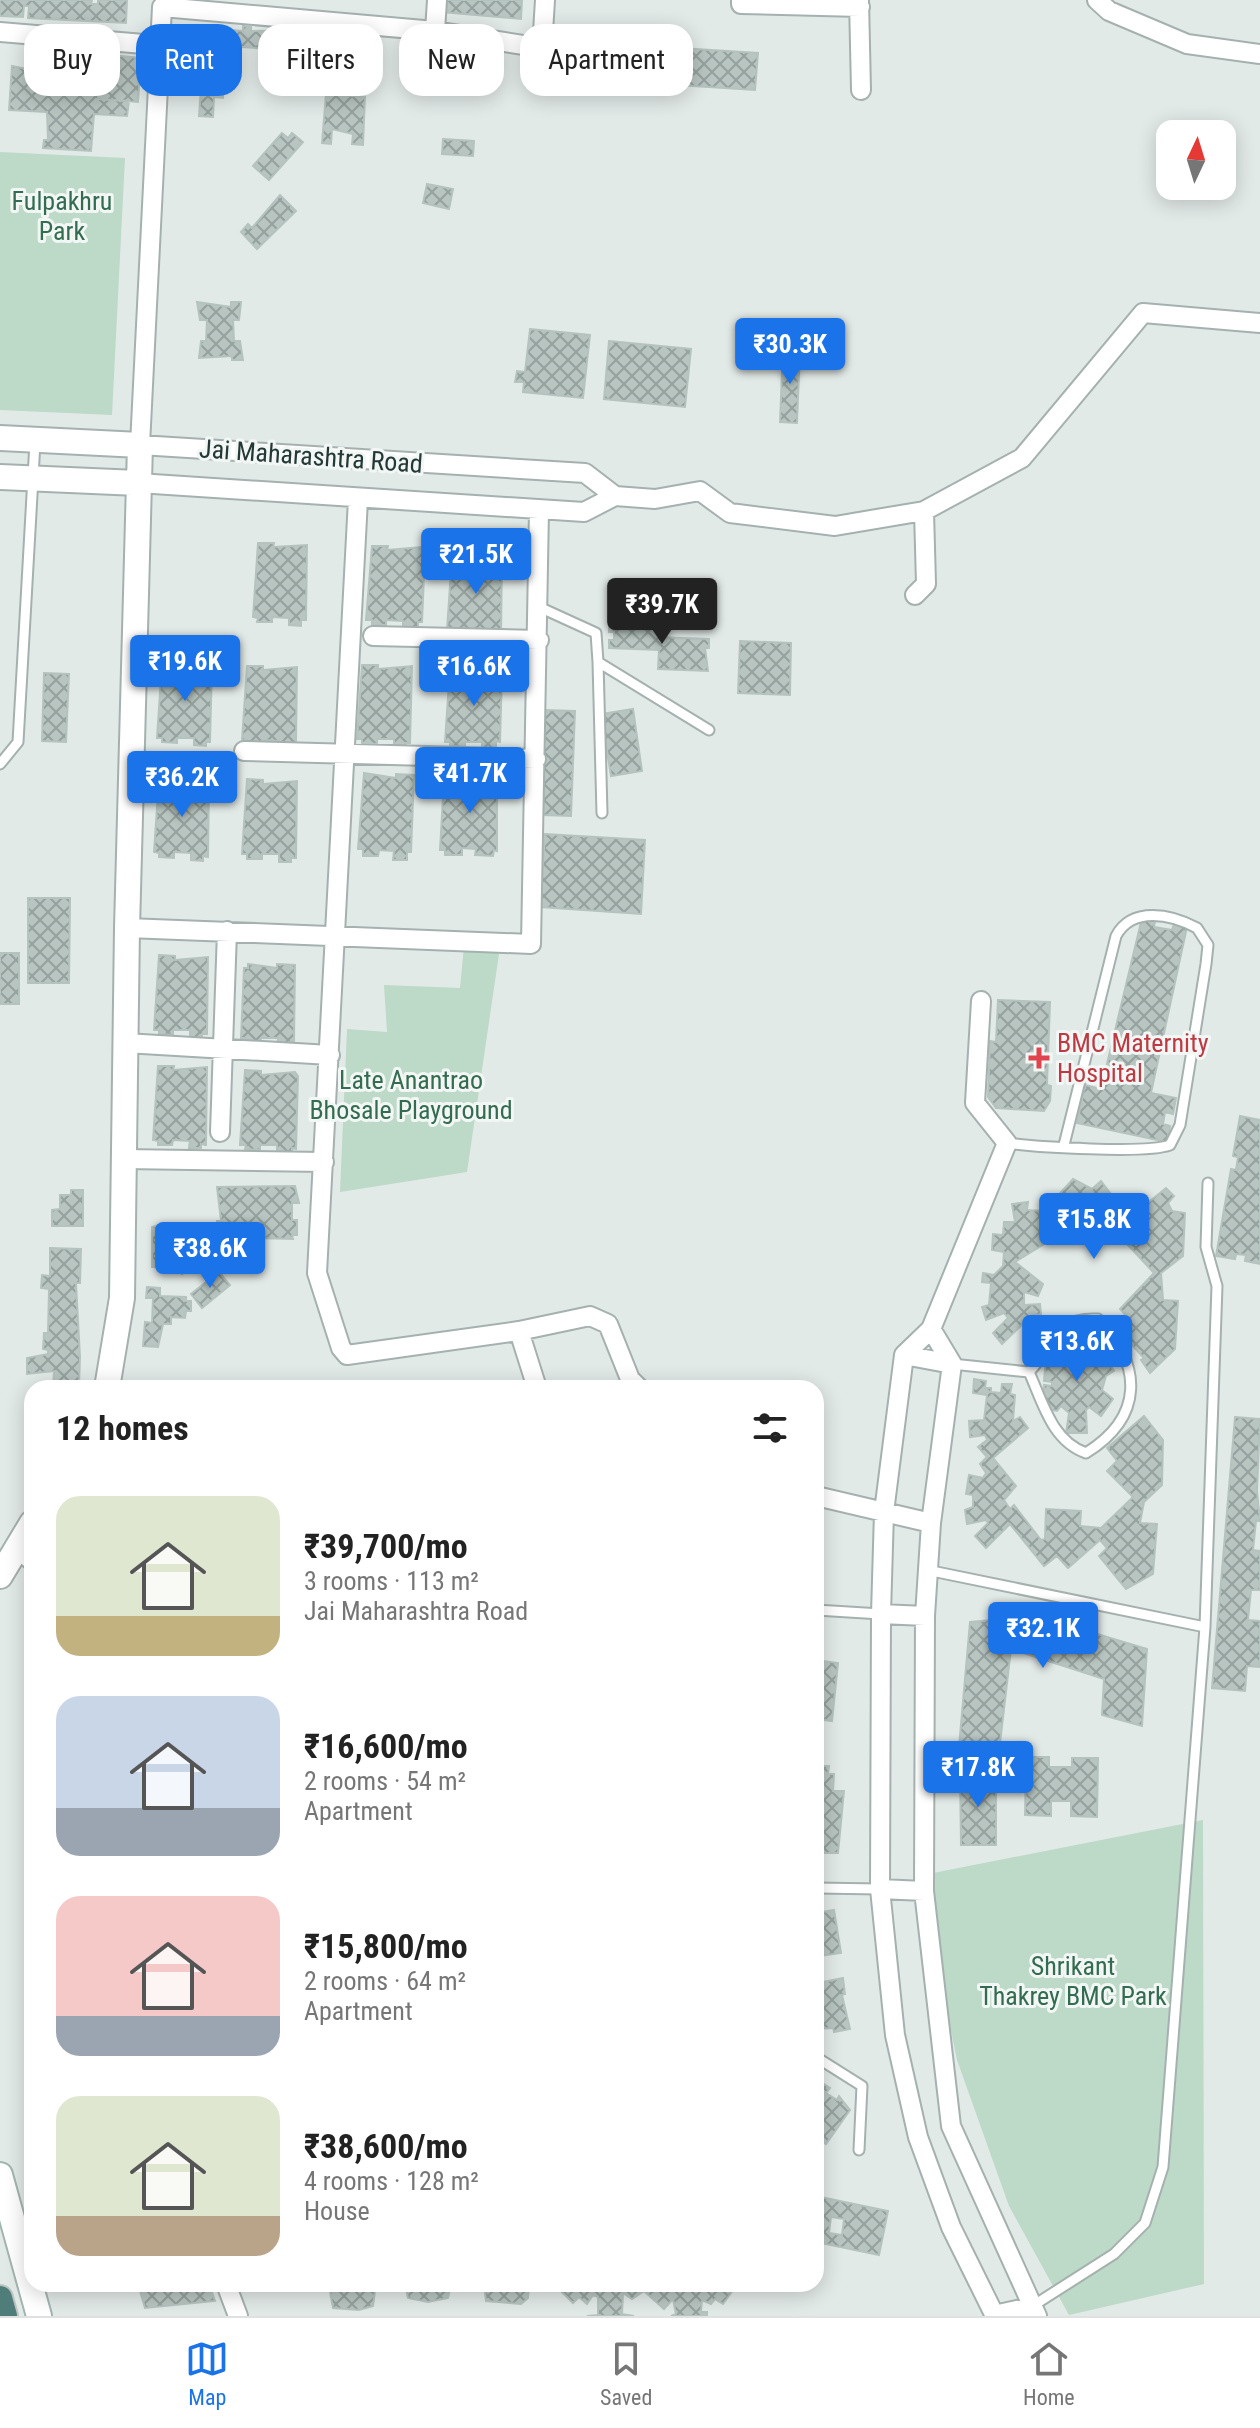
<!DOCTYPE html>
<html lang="en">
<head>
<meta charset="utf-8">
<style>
	body { margin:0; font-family:"Roboto Condensed",sans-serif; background:#f2f2f2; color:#222; height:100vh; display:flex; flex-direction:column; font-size:30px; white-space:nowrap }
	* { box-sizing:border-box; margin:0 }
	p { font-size:26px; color:#767676 }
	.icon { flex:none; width:44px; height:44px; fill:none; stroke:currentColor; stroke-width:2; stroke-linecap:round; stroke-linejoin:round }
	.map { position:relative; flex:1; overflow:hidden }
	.sheet { position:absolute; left:24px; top:1380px; width:800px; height:912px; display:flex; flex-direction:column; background:#fff; border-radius:24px; box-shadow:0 4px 20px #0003 }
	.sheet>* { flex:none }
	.top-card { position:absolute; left:24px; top:24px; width:800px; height:72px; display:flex; gap:16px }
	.needle { width:52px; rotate:4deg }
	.fabs { position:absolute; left:1156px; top:120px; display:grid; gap:16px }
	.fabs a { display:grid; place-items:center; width:80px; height:80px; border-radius:16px; background:#fff; box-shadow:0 4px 20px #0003; font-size:40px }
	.price { position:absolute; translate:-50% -68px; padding:0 18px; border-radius:8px; background:#1a73e8; color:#fff; font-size:26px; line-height:52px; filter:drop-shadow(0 2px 4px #0008) }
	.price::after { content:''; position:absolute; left:50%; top:48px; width:24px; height:18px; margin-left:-12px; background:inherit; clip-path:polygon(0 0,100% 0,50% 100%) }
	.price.selected { background:#222; color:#fff }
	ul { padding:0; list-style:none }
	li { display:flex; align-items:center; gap:24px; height:200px; padding:0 32px }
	li span { display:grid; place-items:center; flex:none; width:224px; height:160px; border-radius:24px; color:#555 }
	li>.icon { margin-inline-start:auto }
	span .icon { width:96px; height:96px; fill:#fffc; stroke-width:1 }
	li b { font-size:34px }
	h2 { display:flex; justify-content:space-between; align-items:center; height:96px; padding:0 32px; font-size:34px }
	.pill { padding:0 28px; border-radius:24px; background:#fff; box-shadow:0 4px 20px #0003; font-size:28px; line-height:72px }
	.pill.selected { background:#1a73e8; color:#fff }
	.dock { display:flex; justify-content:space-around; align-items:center; height:112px; border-top:2px solid #e0e0e0; background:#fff; font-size:22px; color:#767676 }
	.dock a { display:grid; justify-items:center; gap:4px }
	.dock .selected { color:#1a73e8 }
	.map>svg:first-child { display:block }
</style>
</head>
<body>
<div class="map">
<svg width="1260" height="2316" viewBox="0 0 1260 2316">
	<defs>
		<pattern id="building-cross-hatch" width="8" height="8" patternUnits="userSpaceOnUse" patternTransform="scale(2)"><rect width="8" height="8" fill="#b8c5c1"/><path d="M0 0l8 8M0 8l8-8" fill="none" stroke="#95a19e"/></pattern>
	</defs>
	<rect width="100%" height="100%" fill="#e2eae8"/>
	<path fill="#bdd9c8" d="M0 152 125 158 112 415 0 410Z
		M464 946 500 947 467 1172 340 1192 347 1029 387 1032 384 985 460 988Z
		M1203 1820 1204 2284 1069 2315 1009 2206 957 2060 935 1953 933 1873Z"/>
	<path fill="url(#building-cross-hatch)" stroke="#b5c3bf" stroke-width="2" fill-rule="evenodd" d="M0 0H92L91 4H98V0H127L126 23 28 18 29 6H24L23 17 0 16Z
		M443 0H522L521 19 442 12Z
		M243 26 251 27V31L297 30V35L313 36 311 52 227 46 223 98 214 97 213 117 199 116 205 30 221 33V29L243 31Z
		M601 43 758 53 755 90 598 80Z
		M101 54 141 58 138 102 98 99Z
		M12 66 42 72V68L100 72 98 99 129 101 127 116 94 114 91 151 43 148 44 140H48L47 112 9 110Z
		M326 94 365 97 363 145 352 144 353 134 332 129 331 144 322 143Z
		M282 133 288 138 292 133 303 142 269 180 253 166Z
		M443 139 474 141 473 156 442 154Z
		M427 184 453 189 449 209 423 203Z
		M280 195 296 211 257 249 241 232 248 224 252 228Z
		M197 302 231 307V302H241L239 320H233L234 341H240L243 360H232V356L199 358 201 341H206L207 320H200Z
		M530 329 590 335 583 398 523 392 524 382H515L517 371 525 372Z
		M609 341 691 349 685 407 604 399Z
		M783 348 800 349 797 423 780 422Z
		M258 543H274L273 547 307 545 306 620H301V626L289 625V618L272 617V622H257L258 618 253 617Z
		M372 546H388L387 550 421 547V552H425L422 622H418V629L403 628V621L386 620V625H372V620H366Z
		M452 556H468V560L502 558 501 635 447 630Z
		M609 623 659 624 658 637 709 639V648H705L708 671 658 669 659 650 609 648V640H614V632H609Z
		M740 641 791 643 790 695 738 693Z
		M162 663 212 665 210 742H206V746L194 745V738H177V743L162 742V738H157Z
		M362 665H378V669L412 666 410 743H406V747H394V739H377V744H362V739H357Z
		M247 666H263V670L297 667 296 744 279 748V741L262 740V745H247V740H242Z
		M450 667 466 668V672L500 669 502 673 500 742 496 741V751L482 750V742H465V747L450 746V742H445Z
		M44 673 69 674 66 742 42 741Z
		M633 709 642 771 611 776 601 714Z
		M544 710 575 711 571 816 541 815Z
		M364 773 396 778V774L414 775 411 852H407V860H393L394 851 379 850 378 856H363V849H358Z
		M448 773 464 774V778L497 775V851L494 850 493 856 475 855 476 849 462 848V855H445V850H440L444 779H448Z
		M159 778H175V782L209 780 208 857 203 856V861L191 860V853L174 852V858L159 857V853L154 852Z
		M247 779 263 780V784L297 781 296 858H291V862H279V854H262V859H247V854H242Z
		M545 834 645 840 641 914 540 907Z
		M28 898H70L69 983H28Z
		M1142 918 1155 921 1154 927 1172 930 1174 924 1187 927 1151 1093 1176 1098 1173 1114 1165 1112 1163 1124 1170 1126 1167 1142 1077 1123 1085 1085 1101 1089Z
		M0 953H19V1004H0Z
		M159 955 175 956V960L208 957 207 1034H202V1038H190V1030H173V1035L159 1034V1030H154Z
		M248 964 277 968V964L295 965 294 1042H289V1046H277L278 1038H261L260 1043 246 1042V1038H241L244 968H248Z
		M998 1000 1050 1002 1047 1085 1051 1086 1050 1101 1044 1111 996 1108 988 1097 990 1041 996 1042Z
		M158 1066H174L173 1070 207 1067 206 1145 201 1144V1148H189L190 1141 173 1140 172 1145H158V1141L153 1140Z
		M245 1070 261 1071V1075L295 1072 298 1076 296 1149 292 1148V1153H277V1145H260V1150L245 1149 246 1145H240Z
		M1240 1116 1260 1120V1264L1245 1261 1246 1255 1236 1254 1235 1259 1216 1256 1231 1169 1236 1170 1238 1157 1233 1156Z
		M1073 1179 1092 1189 1101 1181 1129 1218 1166 1188 1174 1196 1168 1203 1172 1211 1185 1213 1183 1256 1161 1273 1163 1300 1178 1301 1175 1349 1150 1373 1141 1360 1144 1358 1119 1331 1131 1321 1120 1309 1154 1273 1127 1244 1138 1235 1129 1225 1106 1244 1061 1239 1062 1222 1049 1225 1046 1243 1015 1262 1043 1284 1038 1296 1024 1292V1305L1040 1304 1041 1314 1030 1317 1002 1344 993 1333 1008 1318 1004 1313 986 1320 982 1307 989 1305 991 1283 982 1282 983 1273 994 1275 1003 1266 1004 1252 992 1250 993 1234 1003 1235 1004 1222H1015L1012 1204 1028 1202 1027 1210 1044 1211Z
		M295 1186 299 1203H292V1220H297V1235H292L293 1239 217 1237V1221H221L217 1187Z
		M71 1190H83V1226H52V1210L60 1209V1195H71Z
		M160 1225 198 1263 182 1274 177 1267H152V1227Z
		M50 1248 81 1249 80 1283H76L80 1357 79 1386 76 1388H53L54 1371 27 1374V1358L48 1354V1350L43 1349 44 1333H48L49 1289 41 1288 42 1275 50 1276Z
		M219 1272 230 1285 202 1308 191 1294Z
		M147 1287 160 1288V1296L186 1297V1301H191V1311H186L185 1318 171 1317V1324H163L158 1347 143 1346 145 1322 152 1323 153 1298H146Z
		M1070 1333H1089L1088 1358 1100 1350 1114 1371 1106 1376 1102 1390 1113 1399 1101 1416 1089 1407 1086 1410 1087 1433H1066L1069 1413 1061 1406 1057 1411 1047 1409 1044 1396V1385L1052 1386V1382L1044 1381 1046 1357 1062 1358 1069 1353Z
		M974 1379 986 1381 985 1388H991V1392L1001 1393 1002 1384H1012L1010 1394 1015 1395 1013 1421 1020 1417 1028 1428 993 1458 1016 1486 1004 1500 1010 1509 1014 1505 1041 1540 1045 1539 1046 1509 1081 1511 1080 1526 1101 1528 1133 1497 1107 1471 1117 1461 1107 1448 1144 1416 1163 1440 1162 1485 1144 1502 1140 1523 1157 1524 1153 1574 1126 1589 1099 1556 1107 1548 1100 1540 1068 1568 1057 1556 1044 1566 1010 1524 986 1548 975 1536 988 1523 986 1520 967 1524 965 1510 973 1507V1495L966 1494 969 1475 983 1478 986 1473 980 1464 987 1457 978 1447 987 1440 985 1435 970 1437 969 1421 984 1420 987 1395 973 1393Z
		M1235 1417 1260 1419 1257 1491 1260 1521H1256L1253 1550 1260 1551V1590H1251L1248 1620 1260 1621V1667L1247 1666 1245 1691 1212 1688Z
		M998 1604 1147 1649 1142 1726 1102 1715 1104 1679 1011 1649 999 1752 959 1747 970 1622 993 1620Z
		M816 1660 838 1663 832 1721 818 1719 817 1728Z
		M1026 1757H1049V1767H1072V1758H1098L1097 1817 1071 1816V1801H1051V1816L1025 1815Z
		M816 1766H829L828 1774H834L833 1791H844L838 1853H816Z
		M960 1773H996V1845H961Z
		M834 1910 841 1953 819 1956 823 1982 843 1978 845 1994 842 1995 850 2029 834 2032 833 2028 816 2029V1913Z
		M818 2080 830 2088 826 2093 837 2100 839 2096 850 2110 826 2144 816 2137Z
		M816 2196 888 2211 879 2255 816 2242ZM831 2217 844 2219 842 2235 829 2233Z
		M138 2284H209L215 2301 145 2308Z
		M340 2284H364L367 2291H375L373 2306 359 2310 333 2308 330 2292 340 2291Z
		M405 2284H451L448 2298 428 2302 408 2298Z
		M484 2284H529L528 2298 521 2304 486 2301Z
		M652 2284 656 2288 658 2284H678L676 2289 682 2290 689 2284 736 2286 723 2304 715 2299 711 2304 702 2300 701 2312H707V2316H671L676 2314 673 2299 664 2309 644 2291 632 2299 623 2293 622 2314 634 2316H587L598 2315V2297L593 2295 587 2304 579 2297 573 2303 562 2292 566 2289 563 2284Z"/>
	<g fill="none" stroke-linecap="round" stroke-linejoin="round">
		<g stroke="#a5b1af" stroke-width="13">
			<path id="service" d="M539 607 596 633 598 662 709 730
				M598 662 602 813
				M0 764 18 742 35 442
				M1007 1143C1035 1147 1147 1154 1170 1145L1180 1125 1206 964 1208 945 1197 928C1171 914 1132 906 1116 936L1064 1145
				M952 1364 1029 1372C1055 1346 1052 1317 1098 1319 1143 1365 1144 1417 1086 1453 1052 1441 1043 1403 1029 1372
				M927 1570 1205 1627
				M816 1610 881 1614
				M816 1888 880 1889
				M816 2057 862 2086 859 2150
				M1031 2307 1114 2254 1145 2223 1163 2167 1205 1627 1217 1286 1206 1247 1208 1183"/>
		</g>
		<g stroke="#a5b1af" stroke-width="22">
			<path id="minor" d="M545 0 542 48 435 31 162 7 140 445 585 473 615 496
				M741 0V4L860 7
				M859 0 861 90
				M1097 0 1109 11 1187 44 1260 54
				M435 31 437 0
				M0 32 144 44 160 61
				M138 483 584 512 615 496 655 499 700 491 730 513 835 526 924 511 1022 458 1143 313 1260 323
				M358 499 317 1273 341 1348 347 1355 519 1331 590 1316 608 1324 630 1379 639 1388
				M915 595 926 584 924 511
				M373 636 539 640
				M244 751 536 759
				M127 928 531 944 539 510
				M981 1001 975 1103 1007 1143 931 1329 904 1355 884 1512 881 1614 880 1889 895 2035 918 2137 951 2227 995 2316
				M125 1043 330 1055
				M220 1132 227 931
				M124 1159 324 1162
				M931 1329 952 1364 931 1523 925 1616 924 1891 951 2126 1037 2316
				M519 1331 537 1388
				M904 1355 952 1364
				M816 1496 931 1523
				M17 1548 32 1561
				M881 1614 925 1616
				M880 1889 924 1891
				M226 2284 238 2316
				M994 2315 1031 2307"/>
		</g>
		<g stroke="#a5b1af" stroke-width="28">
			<path id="tertiary" d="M0 438 140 445 127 928 122 1298 107 1388
				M0 477 138 483
				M0 1576 32 1523"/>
		</g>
		<g stroke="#a2b5b0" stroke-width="28">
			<path id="secondary" d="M0 2175 39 2316"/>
		</g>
		<g stroke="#bdc4c3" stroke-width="28">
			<path id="trunk" d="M0 2298 5 2316"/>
		</g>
		<use href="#service" stroke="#fff" stroke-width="9"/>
		<use href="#minor" stroke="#fff" stroke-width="18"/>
		<use href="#tertiary" stroke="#fff" stroke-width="24"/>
		<use href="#secondary" stroke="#fff" stroke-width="24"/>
		<use href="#trunk" stroke="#4f7e7a" stroke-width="24"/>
	</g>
	<path fill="#e0444e" stroke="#f2f7f5" stroke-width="3" d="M1035 1046h8v8h8v8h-8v8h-8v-8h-8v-8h8z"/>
	<g text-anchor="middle" stroke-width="6" stroke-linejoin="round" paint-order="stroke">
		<g font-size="26" fill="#336c50" stroke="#f2f7f5">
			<text x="62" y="210">Fulpakhru<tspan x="62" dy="30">Park</tspan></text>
			<text x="411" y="1089">Late Anantrao<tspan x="411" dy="30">Bhosale Playground</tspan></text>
			<text x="1073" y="1975">Shrikant<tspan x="1073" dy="30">Thakrey BMC Park</tspan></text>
		</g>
		<g font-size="26" fill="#243936" stroke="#f2f7f5">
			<text transform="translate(311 456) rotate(4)" y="9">Jai Maharashtra Road</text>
		</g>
		<g font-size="26" fill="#be3a42" stroke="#f2f7f5" text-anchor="start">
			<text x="1057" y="1052">BMC Maternity<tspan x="1057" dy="30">Hospital</tspan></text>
		</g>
	</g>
</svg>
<div class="fabs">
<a><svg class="needle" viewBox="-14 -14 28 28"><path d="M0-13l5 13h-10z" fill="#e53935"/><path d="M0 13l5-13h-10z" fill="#767676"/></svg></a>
</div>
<b class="price" style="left:790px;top:386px">₹30.3K</b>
<b class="price" style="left:476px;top:596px">₹21.5K</b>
<b class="price selected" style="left:662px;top:646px">₹39.7K</b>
<b class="price" style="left:185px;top:703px">₹19.6K</b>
<b class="price" style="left:474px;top:708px">₹16.6K</b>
<b class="price" style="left:470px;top:815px">₹41.7K</b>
<b class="price" style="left:182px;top:819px">₹36.2K</b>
<b class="price" style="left:1094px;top:1261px">₹15.8K</b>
<b class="price" style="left:210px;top:1290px">₹38.6K</b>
<b class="price" style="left:1077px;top:1383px">₹13.6K</b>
<b class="price" style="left:1043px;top:1670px">₹32.1K</b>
<b class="price" style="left:978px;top:1809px">₹17.8K</b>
<div class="top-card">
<a class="pill">Buy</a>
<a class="pill selected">Rent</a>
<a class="pill">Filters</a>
<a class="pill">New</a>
<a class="pill">Apartment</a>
</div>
<section class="sheet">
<h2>12 homes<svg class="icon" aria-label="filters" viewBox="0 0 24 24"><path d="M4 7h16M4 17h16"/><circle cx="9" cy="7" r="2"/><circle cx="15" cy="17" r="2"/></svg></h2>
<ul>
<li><span style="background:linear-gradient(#dfe7d0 75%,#c2b280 0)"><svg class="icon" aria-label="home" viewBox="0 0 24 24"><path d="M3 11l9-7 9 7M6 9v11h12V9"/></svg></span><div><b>₹39,700/mo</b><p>3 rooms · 113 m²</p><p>Jai Maharashtra Road</p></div></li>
<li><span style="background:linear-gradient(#c9d6e8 70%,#9aa5b1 0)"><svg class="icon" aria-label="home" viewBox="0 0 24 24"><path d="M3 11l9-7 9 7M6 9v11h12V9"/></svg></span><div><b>₹16,600/mo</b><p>2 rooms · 54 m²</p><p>Apartment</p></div></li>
<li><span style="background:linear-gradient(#f6c9c9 75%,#9aa5b1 0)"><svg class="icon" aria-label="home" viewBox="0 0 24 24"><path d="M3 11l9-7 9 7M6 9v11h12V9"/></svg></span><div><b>₹15,800/mo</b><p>2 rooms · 64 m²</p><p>Apartment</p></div></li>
<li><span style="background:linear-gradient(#dfe7d0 75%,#b9a48a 0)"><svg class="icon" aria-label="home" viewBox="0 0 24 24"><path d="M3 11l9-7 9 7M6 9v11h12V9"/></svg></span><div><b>₹38,600/mo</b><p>4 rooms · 128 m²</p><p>House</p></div></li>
</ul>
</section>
</div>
<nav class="dock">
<a class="selected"><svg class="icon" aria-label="map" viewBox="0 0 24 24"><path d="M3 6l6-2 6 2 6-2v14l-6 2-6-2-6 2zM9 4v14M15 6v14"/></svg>Map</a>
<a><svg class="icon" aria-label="saved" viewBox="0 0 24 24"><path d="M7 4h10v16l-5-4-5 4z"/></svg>Saved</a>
<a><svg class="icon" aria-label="home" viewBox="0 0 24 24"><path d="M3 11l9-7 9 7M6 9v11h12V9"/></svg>Home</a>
</nav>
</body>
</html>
